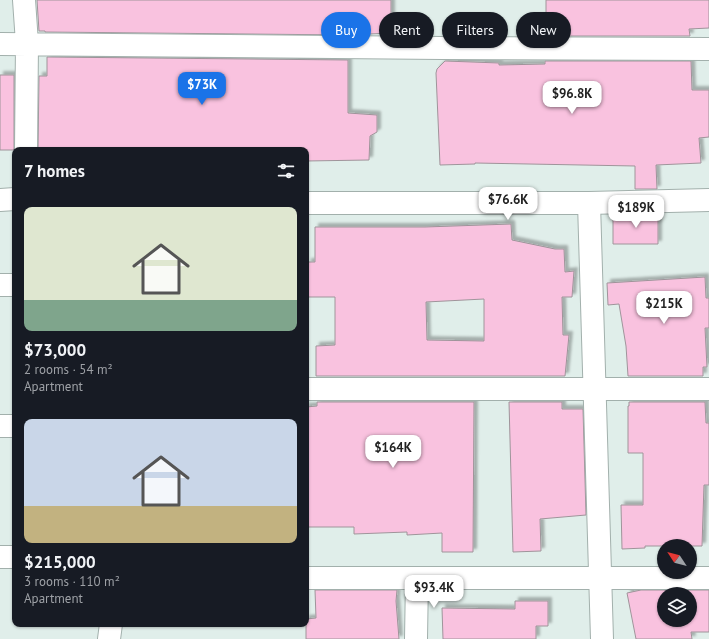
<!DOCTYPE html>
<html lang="en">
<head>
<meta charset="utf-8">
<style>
	body { margin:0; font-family:"PT Sans",sans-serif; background:#242831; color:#f1f3f6; height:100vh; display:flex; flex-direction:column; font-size:15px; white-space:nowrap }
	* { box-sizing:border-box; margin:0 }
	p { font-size:13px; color:#9ea1a6 }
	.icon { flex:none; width:22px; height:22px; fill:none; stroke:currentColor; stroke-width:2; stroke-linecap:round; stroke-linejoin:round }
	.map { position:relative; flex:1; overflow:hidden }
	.sheet { position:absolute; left:12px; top:147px; width:297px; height:480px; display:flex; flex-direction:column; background:#171b24; border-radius:8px; box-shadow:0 1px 3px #0004 }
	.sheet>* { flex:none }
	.top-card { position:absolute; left:321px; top:12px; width:328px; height:36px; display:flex; gap:8px }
	.needle { width:26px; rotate:306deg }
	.fabs { position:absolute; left:657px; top:539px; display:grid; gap:8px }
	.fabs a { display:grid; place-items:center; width:40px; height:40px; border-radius:50%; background:#171b24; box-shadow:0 1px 3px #0004; font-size:20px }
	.price { position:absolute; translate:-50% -34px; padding:0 9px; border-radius:8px; background:#fff; color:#222; font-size:13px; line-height:26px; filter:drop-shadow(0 1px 2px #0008) }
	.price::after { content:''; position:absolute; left:50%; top:24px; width:12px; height:9px; margin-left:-6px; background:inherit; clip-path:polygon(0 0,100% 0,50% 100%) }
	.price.selected { background:#1a73e8; color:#fff }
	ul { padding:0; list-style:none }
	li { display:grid; align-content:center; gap:8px; height:212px; padding:0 12px }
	li span { display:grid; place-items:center; height:124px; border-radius:8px; color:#555 }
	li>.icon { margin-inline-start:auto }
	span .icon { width:72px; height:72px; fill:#fffc; stroke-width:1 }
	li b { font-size:17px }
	h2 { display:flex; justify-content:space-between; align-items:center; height:48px; padding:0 12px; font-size:17px }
	.pill { padding:0 14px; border-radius:18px; background:#171b24; box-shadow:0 1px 3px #0004; font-size:14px; line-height:36px }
	.pill.selected { background:#1a73e8; color:#fff }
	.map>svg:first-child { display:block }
</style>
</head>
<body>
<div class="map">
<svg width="709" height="639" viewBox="0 0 709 639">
	<defs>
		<filter id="shadow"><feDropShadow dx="3.5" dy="-3.5" stdDeviation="1" flood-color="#0004"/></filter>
	</defs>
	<rect width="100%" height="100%" fill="#e0eeea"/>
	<path fill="#f9c2df" stroke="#9f949a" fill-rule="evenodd" filter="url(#shadow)" d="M37 0H391V33L348 35 45 32V31H39Z
		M546 0H709V28L689 29 690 36H546Z
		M47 57 348 60V113L377 115V132L370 136 369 160 306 161V150H38L39 76H47Z
		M445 61 499 63V65L545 64V61H691L692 90H709V137L699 138 701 163 656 165 657 189H635V166L475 163V164L440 165 436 73 437 69Z
		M0 75H14V150H0Z
		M658 214V244H613V215Z
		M511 224 512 240 555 249H564L565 272 574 271 572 297H562L563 335H569L565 376H316V346L335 345V297H308V262H315V227H425ZM484 299V341L427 340 426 302Z
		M705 277 706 298H709V328H705L707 367H703V376H628L626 346 619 304 608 305 607 283Z
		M317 402H474L473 552H442V533L407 535V532L354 534V527H306V407L317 406Z
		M509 402H562V409H583L586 515 540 519 541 551 513 552Z
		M629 402H705L706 423H709V485H704L702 546H645V548L622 549 621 505H643V453H628V406H629Z
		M315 590H397L396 601 399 639H306V619L316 618Z
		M641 590H709V632H691L692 639H636L627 593ZM664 594H690V620H664Z
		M515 601H548V626H536V639H443L442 608 515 609Z"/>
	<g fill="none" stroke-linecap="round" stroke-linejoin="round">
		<g stroke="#a2b0ac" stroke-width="24">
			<path id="street" d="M24 0 27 43 26 150
				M0 44 442 48 709 49
				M589 203 602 639
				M0 285H15
				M306 389H709
				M0 426H15
				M0 557H15
				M306 578H709
				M109 639 111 624
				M416 639 417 579"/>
		</g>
		<g stroke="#a2b0ac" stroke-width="24">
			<path id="secondary" d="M0 200 15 199
				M306 203H589L709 200"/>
		</g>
		<use href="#street" stroke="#fff" stroke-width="22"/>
		<use href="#secondary" stroke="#fff" stroke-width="22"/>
	</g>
</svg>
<div class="fabs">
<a><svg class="needle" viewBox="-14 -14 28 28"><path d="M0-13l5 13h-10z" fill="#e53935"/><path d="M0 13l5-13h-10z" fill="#9ea1a6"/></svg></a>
<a><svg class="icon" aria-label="layers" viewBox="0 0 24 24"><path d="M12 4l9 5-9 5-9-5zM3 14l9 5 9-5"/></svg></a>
</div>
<b class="price selected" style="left:202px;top:106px">$73K</b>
<b class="price" style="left:572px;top:115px">$96.8K</b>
<b class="price" style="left:508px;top:221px">$76.6K</b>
<b class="price" style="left:636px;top:229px">$189K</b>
<b class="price" style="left:664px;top:325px">$215K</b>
<b class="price" style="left:393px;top:469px">$164K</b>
<b class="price" style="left:434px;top:609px">$93.4K</b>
<div class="top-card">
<a class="pill selected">Buy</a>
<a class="pill">Rent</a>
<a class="pill">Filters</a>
<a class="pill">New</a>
</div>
<section class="sheet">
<h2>7 homes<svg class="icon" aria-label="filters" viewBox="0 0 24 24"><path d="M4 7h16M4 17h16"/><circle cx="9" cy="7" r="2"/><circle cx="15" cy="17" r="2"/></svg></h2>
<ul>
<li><span style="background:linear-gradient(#dfe7d0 75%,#7fa58c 0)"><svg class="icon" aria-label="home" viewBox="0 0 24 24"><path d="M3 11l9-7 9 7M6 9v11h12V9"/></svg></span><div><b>$73,000</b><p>2 rooms · 54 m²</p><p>Apartment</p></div></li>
<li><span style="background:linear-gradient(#c9d6e8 70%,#c2b280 0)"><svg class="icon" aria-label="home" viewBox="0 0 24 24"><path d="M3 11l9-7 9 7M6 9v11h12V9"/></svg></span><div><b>$215,000</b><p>3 rooms · 110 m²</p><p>Apartment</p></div></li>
</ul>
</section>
</div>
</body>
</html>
